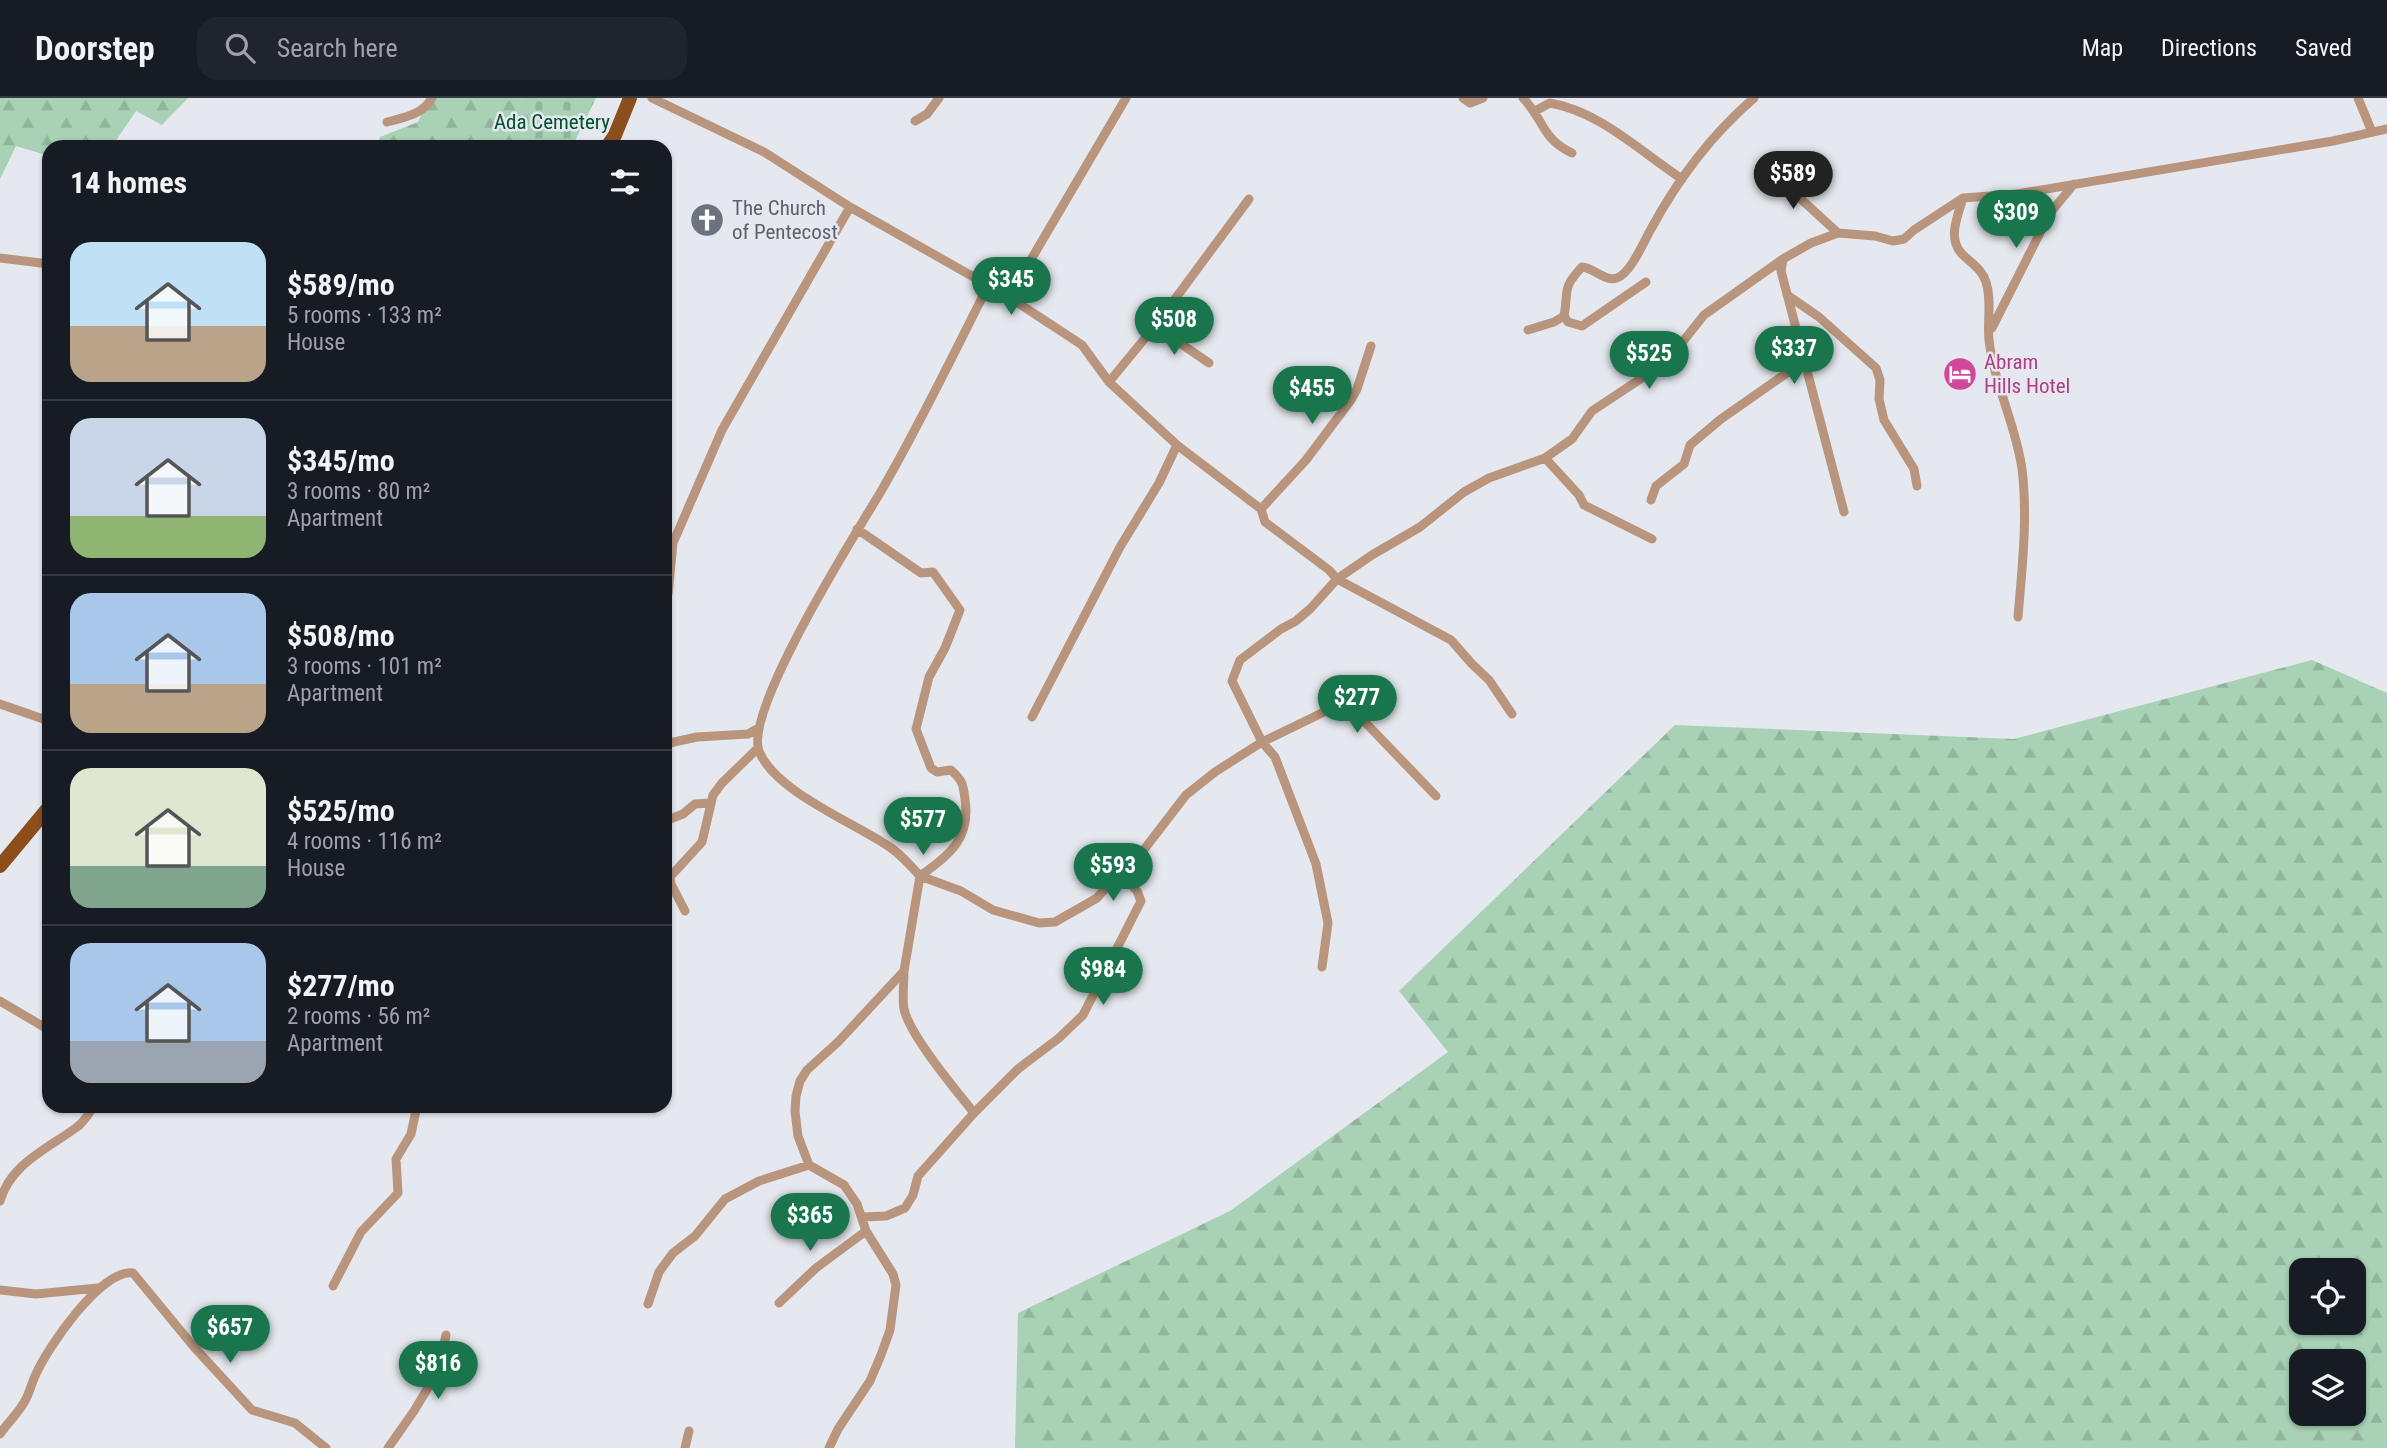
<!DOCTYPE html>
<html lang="en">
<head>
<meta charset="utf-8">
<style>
	body { margin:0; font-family:"Roboto Condensed",sans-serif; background:#20242c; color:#f1f3f6; height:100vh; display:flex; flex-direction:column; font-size:26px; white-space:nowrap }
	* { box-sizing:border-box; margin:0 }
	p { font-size:23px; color:#9ea1a6 }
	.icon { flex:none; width:38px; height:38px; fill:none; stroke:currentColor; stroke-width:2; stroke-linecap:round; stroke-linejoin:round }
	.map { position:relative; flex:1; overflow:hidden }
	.side { position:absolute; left:42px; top:42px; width:630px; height:973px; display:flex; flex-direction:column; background:#171b24; border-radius:21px; box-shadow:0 2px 5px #0004 }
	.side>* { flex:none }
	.buttons { position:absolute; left:2289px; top:1160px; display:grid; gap:14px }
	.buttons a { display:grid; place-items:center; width:77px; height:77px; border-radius:14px; background:#171b24; box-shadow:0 2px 5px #0004; font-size:35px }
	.price { position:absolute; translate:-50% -60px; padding:0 16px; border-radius:24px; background:#19764c; color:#fff; font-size:23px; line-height:46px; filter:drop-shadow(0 2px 4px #0008) }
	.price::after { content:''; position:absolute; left:50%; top:42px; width:21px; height:16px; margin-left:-10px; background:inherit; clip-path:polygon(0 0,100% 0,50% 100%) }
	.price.on { background:#222; color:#fff }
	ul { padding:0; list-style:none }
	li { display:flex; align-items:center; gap:21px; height:175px; padding:0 28px }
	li+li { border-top:2px solid #363941 }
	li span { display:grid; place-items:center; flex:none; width:196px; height:140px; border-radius:21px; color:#555 }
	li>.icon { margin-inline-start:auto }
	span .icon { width:84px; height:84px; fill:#fffc; stroke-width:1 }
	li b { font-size:30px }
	h2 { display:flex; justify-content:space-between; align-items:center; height:84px; padding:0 28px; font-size:30px }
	header { display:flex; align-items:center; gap:42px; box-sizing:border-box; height:98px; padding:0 35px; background:#171b24; border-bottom:2px solid #363941 }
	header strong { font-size:33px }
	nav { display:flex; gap:38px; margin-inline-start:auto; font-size:24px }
	.search { width:490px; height:63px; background:#20242c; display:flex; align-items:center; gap:18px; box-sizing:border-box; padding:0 24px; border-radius:21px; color:#9ea1a6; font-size:26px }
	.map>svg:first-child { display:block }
</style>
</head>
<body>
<header>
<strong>Doorstep</strong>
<div class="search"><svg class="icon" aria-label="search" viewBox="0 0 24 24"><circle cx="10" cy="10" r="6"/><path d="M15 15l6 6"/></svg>Search here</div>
<nav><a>Map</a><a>Directions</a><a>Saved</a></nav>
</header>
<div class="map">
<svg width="2387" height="1350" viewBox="0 0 2387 1350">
	<defs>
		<pattern id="forest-firs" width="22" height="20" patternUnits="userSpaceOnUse" patternTransform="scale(1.75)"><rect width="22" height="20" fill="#a8d1b6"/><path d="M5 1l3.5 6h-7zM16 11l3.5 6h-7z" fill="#91b49d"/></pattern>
		<pattern id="cemetery-stones" width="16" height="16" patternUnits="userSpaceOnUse" patternTransform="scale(1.75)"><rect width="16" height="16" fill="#a8d1b6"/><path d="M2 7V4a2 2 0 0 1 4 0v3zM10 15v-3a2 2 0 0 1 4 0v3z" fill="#91b49d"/></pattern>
	</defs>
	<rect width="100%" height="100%" fill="#e5e9ef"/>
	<path fill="url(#forest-firs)" fill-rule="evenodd" d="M0 0H188L162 27 136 13 115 44 120 49H49V58L16 48 0 81Z
		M429 0H522L508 31 549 49H376L380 39 418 24Z
		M2312 562 2387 595V1350H1015L1018 1215 1230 1113 1448 954 1399 893 1675 627 2014 641ZM2354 1172V1225H2301V1172ZM2301 1264H2354V1316H2301Z"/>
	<path fill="url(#cemetery-stones)" d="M522 0H596L572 49H549L507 31Z"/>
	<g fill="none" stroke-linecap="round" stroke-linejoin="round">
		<path stroke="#b9957d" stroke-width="9" d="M652 0 764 54 850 109 1009 199 1082 247 1109 284 1177 347 1261 411 1265 424 1329 472 1337 481 1451 542 1472 566 1489 582 1512 616
			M1463 0 1470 5 1483 0
			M1523 0C1545 23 1541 40 1572 55
			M2358 0 2372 34
			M1535 13 1550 5C1599 13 1641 54 1682 81
			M915 23 927 16 939 0
			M387 24C405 19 422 17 432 0
			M1767 70 1838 135
			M1963 100C1958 117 1947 141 1962 156 1971 165 1982 171 1986 184 1992 202 1987 223 1989 242 1994 286 2016 327 2022 371 2028 420 2022 470 2018 519
			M0 160 49 166
			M1783 161 1781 173 1844 414
			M1787 197 1819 219 1876 270 1880 282 1879 301 1884 322 1914 371 1917 388
			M1009 199 1126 0
			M1564 218 1568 224 1582 228 1646 184
			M1155 228 1209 265
			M1992 230 2050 115 2074 86
			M1528 232 1554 224 1564 218C1569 193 1561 191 1582 169 1594 170 1605 184 1617 180 1631 175 1644 143 1651 131 1678 81 1711 37 1754 0
			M1109 284 1155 228 1249 101
			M1545 360 1579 397 1584 407 1652 441
			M1651 402 1656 388 1684 366 1690 347 1721 321 1804 263
			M1261 411 1306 362 1351 302 1357 291 1371 248
			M857 431 921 475 933 474 960 512 945 550 929 579 916 631 931 670 937 674 951 672C963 683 963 686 965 701 971 740 950 757 920 778
			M665 499 668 496 673 445 722 332 850 109
			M0 606 49 623
			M1032 619 1120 449 1159 385 1177 347
			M665 646 697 639 748 636 759 630
			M665 723 683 716 695 706 709 705
			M920 778 961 793 993 812 1039 825 1055 824 1097 800 1119 774 1139 758 1186 697 1215 674 1262 644 1324 614 1340 612 1360 619 1436 698
			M685 813 671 786 670 779 702 744 713 697 722 685 758 650
			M1322 869 1328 825 1316 766 1275 659 1262 644 1232 583 1240 562 1281 531 1296 523 1311 510 1337 481 1372 457 1420 429 1464 394 1489 380 1545 360 1572 341 1592 313 1654 272 1673 256 1704 217 1783 161 1811 145 1838 135 1875 138 1893 143 1904 141 1914 132 1963 100 2017 96 2333 43 2387 31
			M904 873C904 885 902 900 904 911 910 938 956 992 974 1015
			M0 903 49 932
			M0 1103C11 1065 49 1050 77 1029 84 1024 89 1015 94 1008
			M863 1119 886 1118 905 1110 913 1097 918 1078 974 1015 1018 971 1059 940 1083 917 1141 803 1137 793 1119 774
			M333 1188 361 1134 398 1095 396 1061 411 1036 417 1008
			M0 1192 36 1196 98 1190
			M779 1205 816 1170 866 1133
			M648 1206 659 1174 673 1155 695 1138 725 1101 759 1083 809 1067
			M0 1336C8 1324 19 1315 26 1301 30 1293 32 1284 36 1276 48 1249 101 1171 133 1175L194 1249 252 1312 295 1325 326 1350
			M388 1350 414 1313 438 1273 446 1237
			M685 1350 689 1333
			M829 1350 838 1331 870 1283 881 1257 890 1232 896 1187 893 1176 866 1133 857 1106 844 1087 809 1067 798 1038 795 1013 796 998 800 983 807 972 838 944 904 873 920 778C910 767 899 754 885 746 850 723 774 692 759 653 744 612 855 437 880 395 919 328 953 257 988 188"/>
		<path stroke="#8c4e1b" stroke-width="14" d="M607 49 615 37 630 0
			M0 768 49 709"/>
	</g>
	<defs>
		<g id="church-disc" transform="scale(1.75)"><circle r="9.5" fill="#6b7280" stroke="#e5e9ef"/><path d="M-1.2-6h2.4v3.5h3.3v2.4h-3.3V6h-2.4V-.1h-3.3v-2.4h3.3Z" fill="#fff"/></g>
		<g id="hotel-disc" transform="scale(1.75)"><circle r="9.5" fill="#d1479c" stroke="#e5e9ef"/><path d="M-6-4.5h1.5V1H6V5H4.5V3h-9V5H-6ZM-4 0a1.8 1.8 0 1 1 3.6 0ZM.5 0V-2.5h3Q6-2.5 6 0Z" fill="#fff"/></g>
	</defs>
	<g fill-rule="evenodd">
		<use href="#church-disc" x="707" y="122"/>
		<use href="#hotel-disc" x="1960" y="276"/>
	</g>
	<g text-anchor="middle" stroke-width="5" stroke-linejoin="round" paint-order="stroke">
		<g font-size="21" fill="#00512d" stroke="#e5e9ef">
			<text x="552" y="31">Ada Cemetery</text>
		</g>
		<g font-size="21" fill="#5b616d" stroke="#e5e9ef" text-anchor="start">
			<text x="732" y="117">The Church<tspan x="732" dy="24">of Pentecost</tspan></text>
		</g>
		<g font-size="21" fill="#b23c85" stroke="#e5e9ef" text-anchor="start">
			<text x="1984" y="271">Abram<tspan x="1984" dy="24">Hills Hotel</tspan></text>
		</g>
	</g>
</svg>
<div class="buttons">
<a><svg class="icon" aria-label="locate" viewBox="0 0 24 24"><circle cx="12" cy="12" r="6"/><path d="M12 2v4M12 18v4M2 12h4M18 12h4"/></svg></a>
<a><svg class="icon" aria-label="layers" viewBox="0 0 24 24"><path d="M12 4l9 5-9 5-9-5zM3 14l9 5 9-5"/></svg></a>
</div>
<b class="price on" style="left:1793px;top:113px">$589</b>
<b class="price" style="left:2016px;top:152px">$309</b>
<b class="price" style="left:1011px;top:219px">$345</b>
<b class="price" style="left:1174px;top:259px">$508</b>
<b class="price" style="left:1794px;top:288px">$337</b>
<b class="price" style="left:1649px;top:293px">$525</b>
<b class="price" style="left:1312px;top:328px">$455</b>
<b class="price" style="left:1357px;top:637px">$277</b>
<b class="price" style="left:923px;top:759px">$577</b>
<b class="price" style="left:1113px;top:805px">$593</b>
<b class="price" style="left:1103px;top:909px">$984</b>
<b class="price" style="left:810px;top:1155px">$365</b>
<b class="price" style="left:230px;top:1267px">$657</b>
<b class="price" style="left:438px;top:1303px">$816</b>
<section class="side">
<h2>14 homes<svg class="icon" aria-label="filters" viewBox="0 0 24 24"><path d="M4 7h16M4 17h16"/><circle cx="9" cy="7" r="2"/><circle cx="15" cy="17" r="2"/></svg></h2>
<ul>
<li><span style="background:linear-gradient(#bfe0f5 60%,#b9a48a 0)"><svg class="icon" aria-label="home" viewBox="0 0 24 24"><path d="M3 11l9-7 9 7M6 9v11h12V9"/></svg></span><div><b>$589/mo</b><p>5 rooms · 133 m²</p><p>House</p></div></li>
<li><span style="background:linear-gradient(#c9d6e8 70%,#8fb573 0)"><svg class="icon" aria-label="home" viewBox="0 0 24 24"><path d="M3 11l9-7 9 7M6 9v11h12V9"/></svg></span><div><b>$345/mo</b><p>3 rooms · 80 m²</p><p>Apartment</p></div></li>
<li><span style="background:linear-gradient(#a9c7e8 65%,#b9a48a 0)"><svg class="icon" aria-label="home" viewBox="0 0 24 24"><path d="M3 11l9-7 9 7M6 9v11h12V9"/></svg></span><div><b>$508/mo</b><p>3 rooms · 101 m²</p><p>Apartment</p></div></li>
<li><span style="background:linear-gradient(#dfe7d0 70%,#7fa58c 0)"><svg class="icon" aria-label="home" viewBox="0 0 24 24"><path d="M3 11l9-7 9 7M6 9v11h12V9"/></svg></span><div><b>$525/mo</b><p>4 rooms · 116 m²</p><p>House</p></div></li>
<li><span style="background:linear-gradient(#a9c7e8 70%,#9aa5b1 0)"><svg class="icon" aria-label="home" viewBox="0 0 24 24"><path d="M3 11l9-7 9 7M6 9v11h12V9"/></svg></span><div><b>$277/mo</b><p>2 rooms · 56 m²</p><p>Apartment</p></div></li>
</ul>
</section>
</div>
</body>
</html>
